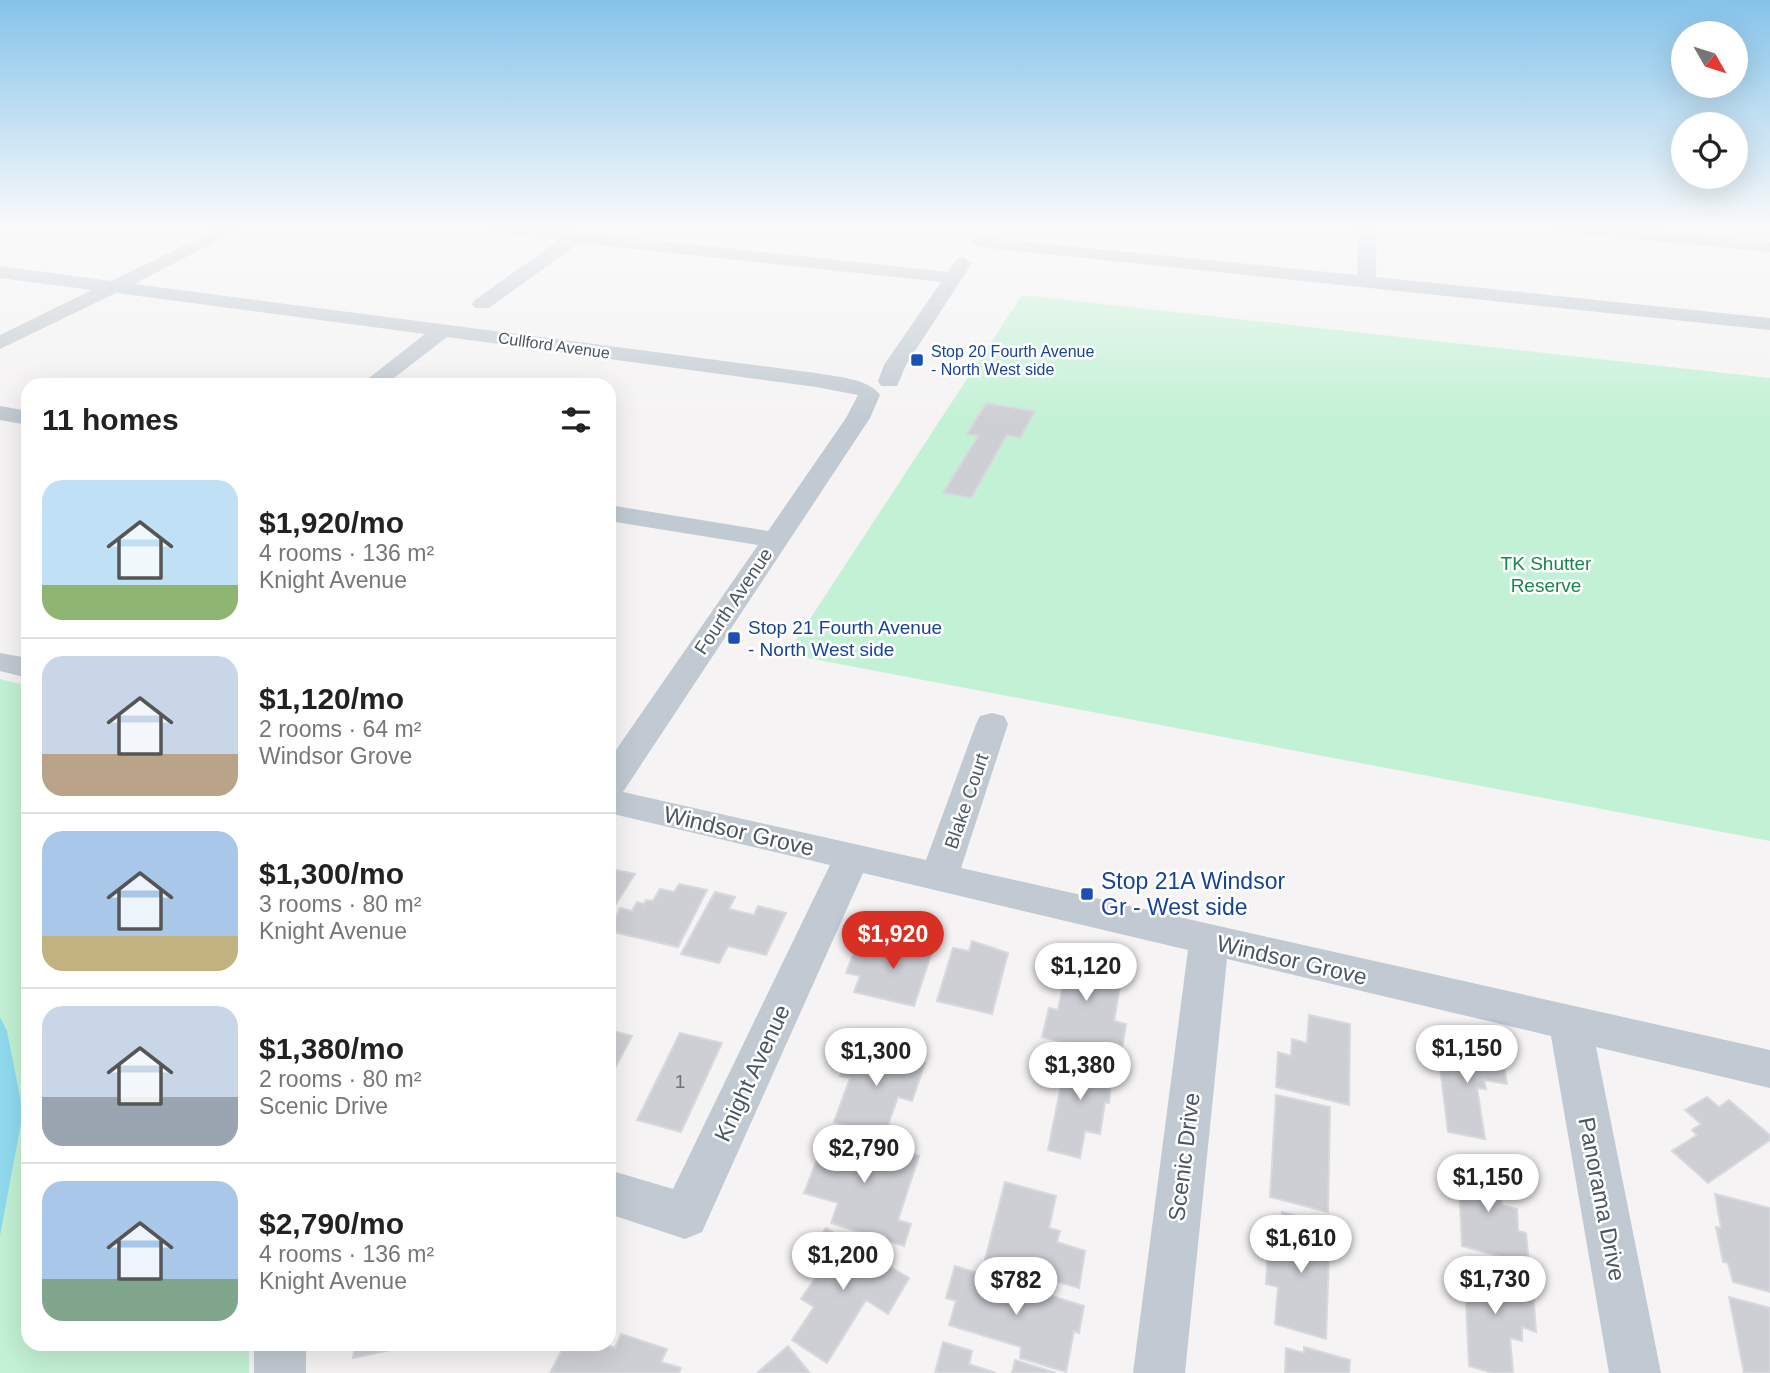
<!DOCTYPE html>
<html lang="en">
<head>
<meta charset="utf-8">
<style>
	body { margin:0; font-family:Helvetica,sans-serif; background:#f2f2f2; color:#222; height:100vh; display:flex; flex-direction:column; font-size:26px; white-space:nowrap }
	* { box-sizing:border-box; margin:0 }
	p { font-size:23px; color:#767676 }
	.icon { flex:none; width:38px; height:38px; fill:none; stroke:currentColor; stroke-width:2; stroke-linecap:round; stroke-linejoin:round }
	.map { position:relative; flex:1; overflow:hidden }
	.sheet { position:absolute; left:21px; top:378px; width:595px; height:973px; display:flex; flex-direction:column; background:#fff; border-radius:21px; box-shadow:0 7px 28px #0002 }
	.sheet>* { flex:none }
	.needle { width:46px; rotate:129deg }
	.buttons { position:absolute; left:1671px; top:21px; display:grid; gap:14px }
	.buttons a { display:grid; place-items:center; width:77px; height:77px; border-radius:50%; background:#fff; box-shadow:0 7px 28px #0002; font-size:35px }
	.price { position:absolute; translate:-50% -60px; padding:0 16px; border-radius:24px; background:#fff; color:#222; font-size:23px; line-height:46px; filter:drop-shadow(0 2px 4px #0008) }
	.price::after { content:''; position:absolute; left:50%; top:42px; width:21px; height:16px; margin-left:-10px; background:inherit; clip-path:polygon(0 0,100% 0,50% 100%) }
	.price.active { background:#d93025; color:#fff }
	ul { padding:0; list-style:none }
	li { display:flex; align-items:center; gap:21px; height:175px; padding:0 21px }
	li+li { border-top:2px solid #e0e0e0 }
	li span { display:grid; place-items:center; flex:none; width:196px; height:140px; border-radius:21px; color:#555 }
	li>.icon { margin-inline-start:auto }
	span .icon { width:84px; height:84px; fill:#fffc; stroke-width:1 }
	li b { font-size:30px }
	h2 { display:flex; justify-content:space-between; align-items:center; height:84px; padding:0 21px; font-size:30px }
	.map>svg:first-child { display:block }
</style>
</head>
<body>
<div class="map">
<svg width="1770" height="1373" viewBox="0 0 1770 1373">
	<rect width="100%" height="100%" fill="#f5f3f3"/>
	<path fill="#c3f1d5" d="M1022 295 1770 378V841L787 654Z
		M0 679 28 686V1344H249V1373H0Z"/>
	<path fill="#90daee" d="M0 1017 7 1031 23 1112 0 1236Z"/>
	<path fill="#cdcfd5" stroke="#d7d9de" stroke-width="2" d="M986 403 1035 411 1020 438 1007 435 971 498 943 493 978 436 967 434Z
		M611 869 635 874 609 915V872Z
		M679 884 707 890 678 947 609 931 620 908 632 911 637 902 644 904 646 900 653 901 660 889 674 892Z
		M715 892 735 897 729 909 754 915 758 906 786 913 766 955 728 946 719 963 681 954Z
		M904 936 935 943 914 1006 854 992 860 976 846 973 855 950 881 956 886 943 900 946Z
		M972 941 1008 953 992 1014 937 1001 953 948 969 951Z
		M1057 949 1124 963 1114 1021 1126 1024 1121 1055 1042 1037 1049 1008 1058 1010 1063 985 1049 982Z
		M1309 1015 1350 1024 1349 1105 1276 1087 1278 1052 1291 1056 1292 1039 1307 1043Z
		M609 1030 632 1036 609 1080Z
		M680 1033 722 1043 681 1132 637 1120Z
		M1437 1042 1502 1054 1507 1084 1484 1080 1486 1089 1477 1088 1485 1139 1448 1132Z
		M852 1043 925 1063 912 1101 898 1097 884 1136 834 1122 850 1078 840 1076Z
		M1068 1051 1113 1062 1109 1103 1105 1102 1100 1134 1085 1131 1080 1158 1048 1150Z
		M1276 1095 1330 1107 1328 1212 1270 1197Z
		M1707 1097 1719 1107 1729 1100 1770 1135V1140L1708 1183 1672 1151 1697 1135 1692 1130 1701 1124 1685 1110Z
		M829 1129 919 1156 898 1220 911 1224 904 1246 831 1223 838 1203 804 1193Z
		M1458 1157 1499 1168 1502 1205 1517 1209 1518 1231 1526 1233 1529 1264 1462 1246Z
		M1005 1182 1056 1196 1049 1228 1060 1231 1057 1242 1085 1251 1079 1288 985 1260Z
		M1715 1194 1770 1208V1292L1733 1282 1728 1263 1723 1262 1716 1227 1721 1228Z
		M1282 1212 1330 1225 1326 1339 1275 1324 1278 1287 1266 1284 1268 1246 1280 1249Z
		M826 1228 909 1278 888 1314 866 1300 827 1363 792 1340 814 1307 801 1299 822 1268 806 1258Z
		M1464 1259 1517 1273 1518 1285 1533 1289 1536 1332 1522 1327V1341L1510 1338 1513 1373H1492L1469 1366Z
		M955 1266 1084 1306 1079 1333 1074 1331 1066 1372 1020 1358 1021 1347 949 1325 956 1301 946 1298Z
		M1729 1297 1770 1308V1373H1744Z
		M621 1334 667 1349 661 1362 681 1368 679 1373H550L565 1344H603L615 1348Z
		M943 1342 972 1351 969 1364 996 1373H935Z
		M355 1344H401V1348L353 1358Z
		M788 1346 810 1373H757Z
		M1304 1347 1350 1360 1349 1373H1285L1286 1348 1304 1353Z
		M1015 1360 1056 1373H1012Z"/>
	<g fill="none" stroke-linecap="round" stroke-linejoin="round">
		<path fill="#c1cad2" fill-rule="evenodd" d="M220 228H242L134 284 816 373C836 377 868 378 880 395L870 418 623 792 926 860 976 724 980 716 992 713 1004 716 1008 724 961 868 1770 1050V1088L1596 1047 1661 1373H1609L1551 1036 1227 959 1185 1373H1133L1188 950 863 873 702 1232 685 1239 609 1214V1170L673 1189 830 865 609 813V760L758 545 609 521V505L768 531 846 418 858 395 816 387 447 337 385 385H360L425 334 116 293 0 349V335L92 290 0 278V266L111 281Z
			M484 228H540L948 272 957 259 963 257 972 263 906 365 897 386H881L878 381 884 365 941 282 579 243 489 308H475L472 304 475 300 559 240 493 233Z
			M1359 228H1377L1376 277 1770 318V330L979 247 970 242 979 237 1357 275Z
			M1555 228H1620L1770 242V252L1564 233Z
			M0 406 28 411V425L0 420Z
			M0 653 28 658V678L0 671Z
			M254 1344H306V1373H254Z"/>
	</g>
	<linearGradient id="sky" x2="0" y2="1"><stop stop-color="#85c3ea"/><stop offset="0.54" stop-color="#fafafa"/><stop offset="1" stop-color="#fafafa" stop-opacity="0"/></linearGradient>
	<rect width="1770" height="420" fill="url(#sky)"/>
	<g fill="#1a4fb4" stroke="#fff" stroke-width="2.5">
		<rect x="910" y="353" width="14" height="14" rx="3.5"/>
		<rect x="727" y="631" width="14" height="14" rx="3.5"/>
		<rect x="1080" y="887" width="14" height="14" rx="3.5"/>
	</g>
	<g text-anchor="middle" stroke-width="5" stroke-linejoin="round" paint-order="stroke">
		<g font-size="16" fill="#4a5661" stroke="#fff">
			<text transform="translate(554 345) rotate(8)" y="6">Cullford Avenue</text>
		</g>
		<g font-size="16" fill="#164399" stroke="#fff" text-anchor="start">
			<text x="931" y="357">Stop 20 Fourth Avenue<tspan x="931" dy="18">- North West side</tspan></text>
		</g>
		<g font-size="19" fill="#17864f" stroke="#fff">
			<text x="1546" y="570">TK Shutter<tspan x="1546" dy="22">Reserve</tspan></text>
		</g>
		<g font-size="19" fill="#4a5661" stroke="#fff">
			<text transform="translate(733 601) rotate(-56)" y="7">Fourth Avenue</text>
			<text transform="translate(966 801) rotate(-71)" y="7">Blake Court</text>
		</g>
		<g font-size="19" fill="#164399" stroke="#fff" text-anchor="start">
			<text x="748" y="634">Stop 21 Fourth Avenue<tspan x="748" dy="22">- North West side</tspan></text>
		</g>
		<g font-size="19" fill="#6b747e">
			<text x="680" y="1088">1</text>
		</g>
		<g font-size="23" fill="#4a5661" stroke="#fff">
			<text transform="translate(739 831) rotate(13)" y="8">Windsor Grove</text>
			<text transform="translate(1292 960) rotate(13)" y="8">Windsor Grove</text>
			<text transform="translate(752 1073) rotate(-65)" y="8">Knight Avenue</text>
			<text transform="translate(1184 1157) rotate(-83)" y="8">Scenic Drive</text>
			<text transform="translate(1602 1199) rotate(79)" y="8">Panorama Drive</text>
		</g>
		<g font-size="23" fill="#164399" stroke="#fff" text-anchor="start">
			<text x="1101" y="889">Stop 21A Windsor<tspan x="1101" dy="26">Gr - West side</tspan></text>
		</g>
	</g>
</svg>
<div class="buttons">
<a><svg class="needle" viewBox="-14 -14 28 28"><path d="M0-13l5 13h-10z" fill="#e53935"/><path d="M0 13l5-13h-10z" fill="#767676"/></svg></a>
<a><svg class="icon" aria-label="locate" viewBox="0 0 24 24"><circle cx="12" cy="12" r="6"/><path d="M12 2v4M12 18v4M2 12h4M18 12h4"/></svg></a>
</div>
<b class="price active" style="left:893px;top:971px">$1,920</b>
<b class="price" style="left:1086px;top:1003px">$1,120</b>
<b class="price" style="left:1467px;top:1085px">$1,150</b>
<b class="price" style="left:876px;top:1088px">$1,300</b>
<b class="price" style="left:1080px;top:1102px">$1,380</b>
<b class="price" style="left:864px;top:1185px">$2,790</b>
<b class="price" style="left:1488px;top:1214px">$1,150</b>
<b class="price" style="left:1301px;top:1275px">$1,610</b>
<b class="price" style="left:843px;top:1292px">$1,200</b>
<b class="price" style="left:1495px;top:1316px">$1,730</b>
<b class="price" style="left:1016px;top:1317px">$782</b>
<section class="sheet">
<h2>11 homes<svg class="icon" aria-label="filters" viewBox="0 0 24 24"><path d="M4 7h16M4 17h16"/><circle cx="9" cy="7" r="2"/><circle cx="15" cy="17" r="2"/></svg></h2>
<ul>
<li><span style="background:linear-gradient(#bfe0f5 75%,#8fb573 0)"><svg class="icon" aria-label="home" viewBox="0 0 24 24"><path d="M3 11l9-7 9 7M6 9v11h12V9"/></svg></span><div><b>$1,920/mo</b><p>4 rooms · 136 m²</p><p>Knight Avenue</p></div></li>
<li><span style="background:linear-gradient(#c9d6e8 70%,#b9a48a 0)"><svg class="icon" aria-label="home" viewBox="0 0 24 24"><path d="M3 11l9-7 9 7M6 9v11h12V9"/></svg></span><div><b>$1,120/mo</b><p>2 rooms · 64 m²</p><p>Windsor Grove</p></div></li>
<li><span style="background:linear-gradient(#a9c7e8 75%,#c2b280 0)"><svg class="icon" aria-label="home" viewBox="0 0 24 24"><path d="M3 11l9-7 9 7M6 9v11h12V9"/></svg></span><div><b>$1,300/mo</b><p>3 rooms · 80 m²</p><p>Knight Avenue</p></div></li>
<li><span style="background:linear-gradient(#c9d6e8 65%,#9aa5b1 0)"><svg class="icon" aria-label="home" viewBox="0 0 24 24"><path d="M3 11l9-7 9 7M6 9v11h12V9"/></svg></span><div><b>$1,380/mo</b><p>2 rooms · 80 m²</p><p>Scenic Drive</p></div></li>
<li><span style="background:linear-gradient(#a9c7e8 70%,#7fa58c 0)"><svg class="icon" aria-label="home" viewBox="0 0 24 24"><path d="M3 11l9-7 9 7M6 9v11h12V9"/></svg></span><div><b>$2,790/mo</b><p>4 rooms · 136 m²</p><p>Knight Avenue</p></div></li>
</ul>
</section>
</div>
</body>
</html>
